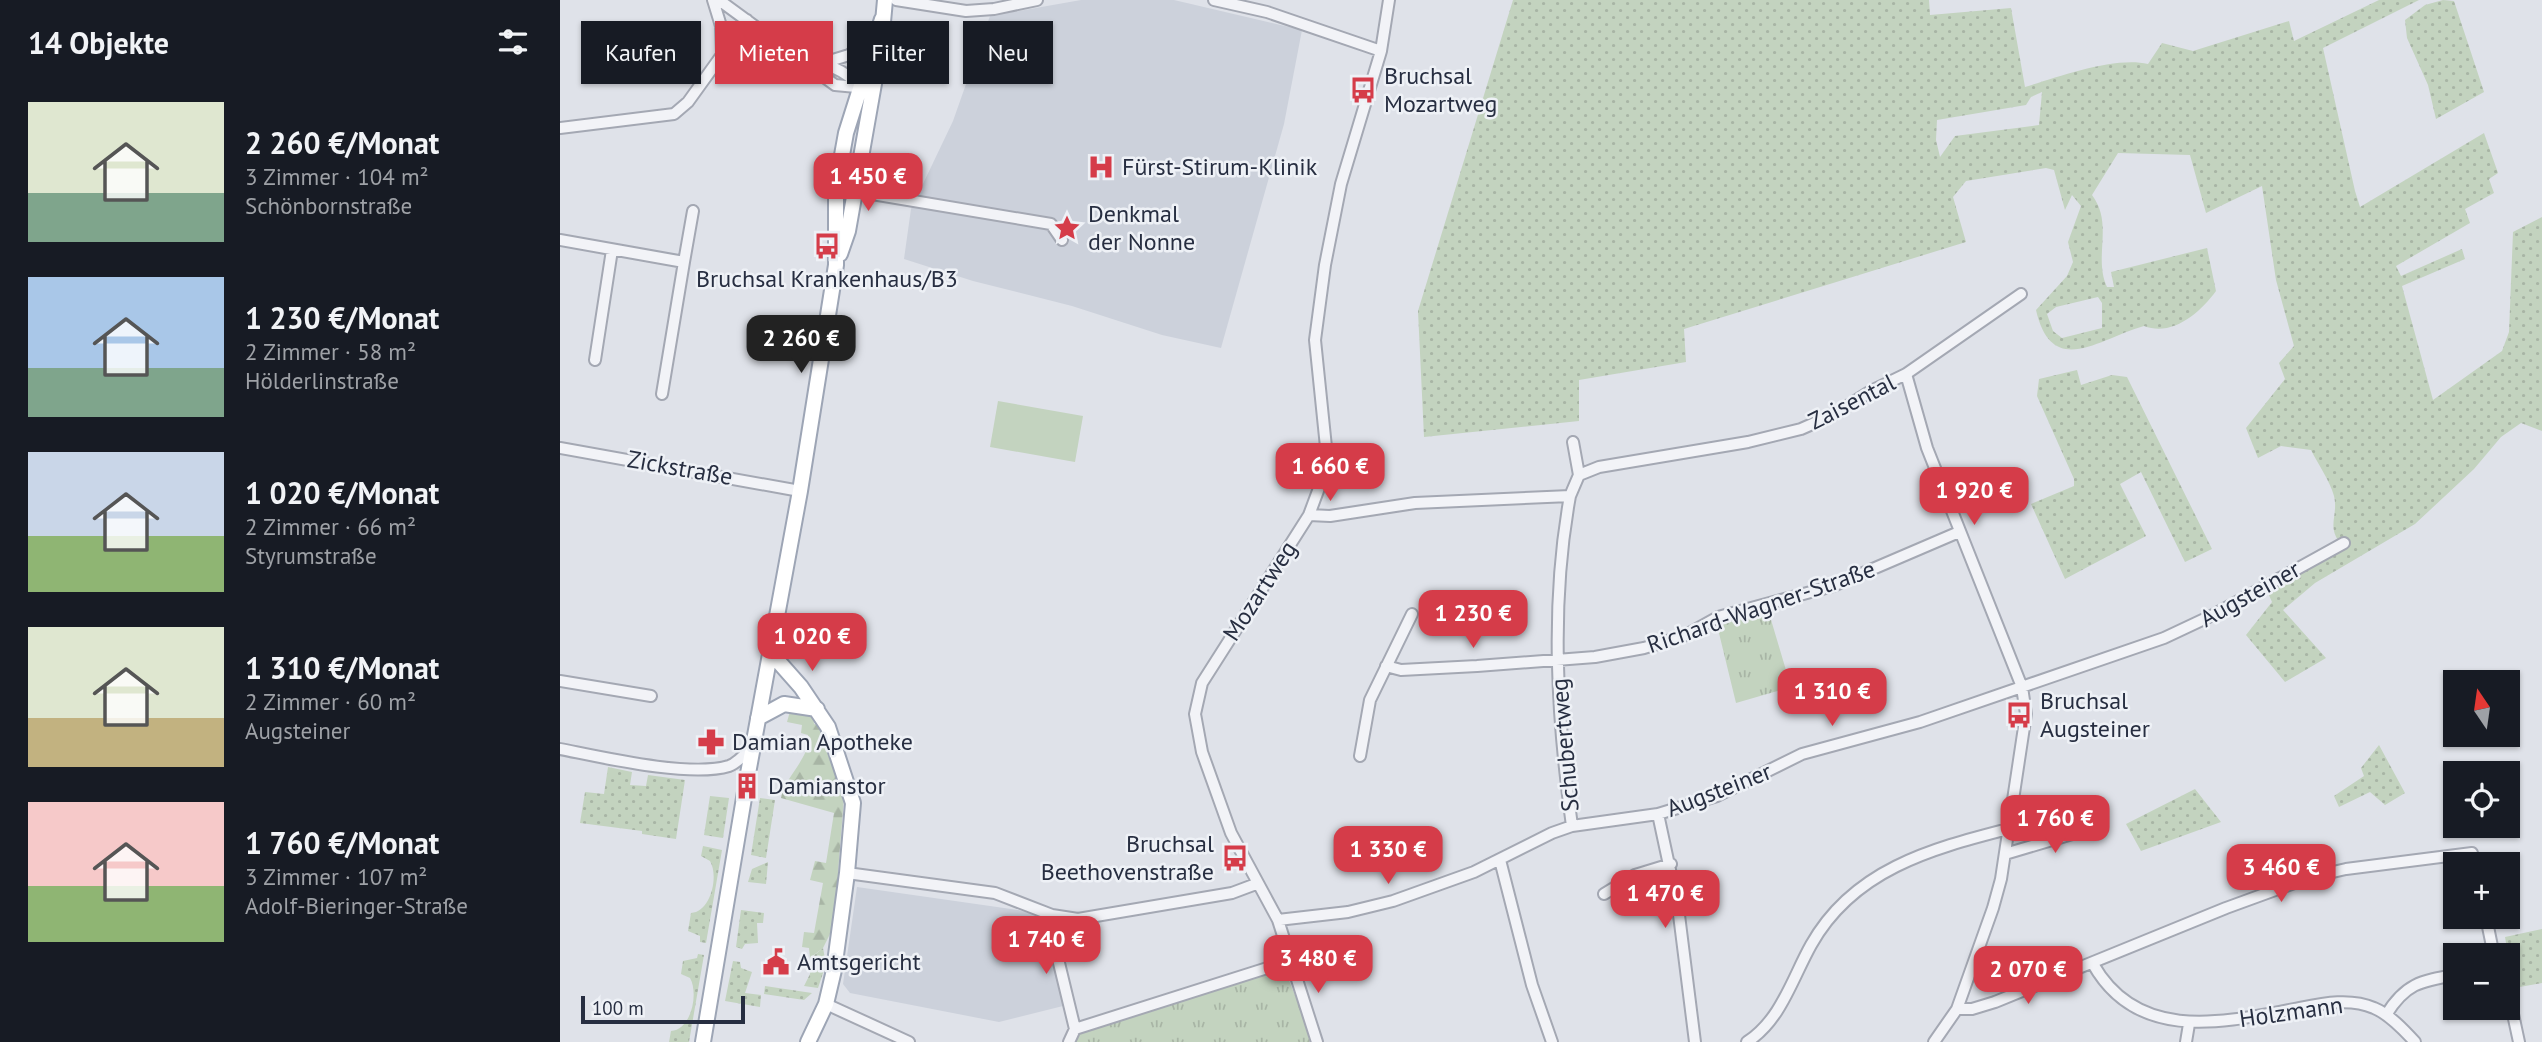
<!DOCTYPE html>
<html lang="de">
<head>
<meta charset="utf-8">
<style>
	body { margin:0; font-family:"PT Sans",sans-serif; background:#20242c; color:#f1f3f6; height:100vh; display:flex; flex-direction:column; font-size:26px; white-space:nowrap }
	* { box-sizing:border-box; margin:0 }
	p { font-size:23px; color:#9ea1a6 }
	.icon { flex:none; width:38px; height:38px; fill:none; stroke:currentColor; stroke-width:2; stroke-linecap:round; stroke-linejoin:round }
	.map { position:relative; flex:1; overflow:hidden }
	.panel { display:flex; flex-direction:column; background:#171b24; width:560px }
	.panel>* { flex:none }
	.hud { position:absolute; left:21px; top:21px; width:665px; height:63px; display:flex; gap:14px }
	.needle { width:46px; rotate:347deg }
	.buttons { position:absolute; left:1883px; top:670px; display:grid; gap:14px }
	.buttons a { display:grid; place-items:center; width:77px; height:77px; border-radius:0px; background:#171b24; box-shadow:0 2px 5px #0004; font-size:35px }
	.scale { position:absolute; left:21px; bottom:18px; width:164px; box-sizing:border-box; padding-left:7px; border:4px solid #272e41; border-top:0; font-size:19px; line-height:24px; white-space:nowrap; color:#272e41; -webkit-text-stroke:5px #eef1f6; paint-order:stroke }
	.price { position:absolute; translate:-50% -60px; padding:0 16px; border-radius:14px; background:#d53c49; color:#fff; font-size:23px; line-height:46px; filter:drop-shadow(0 2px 4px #0008) }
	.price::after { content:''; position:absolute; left:50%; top:42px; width:21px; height:16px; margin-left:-10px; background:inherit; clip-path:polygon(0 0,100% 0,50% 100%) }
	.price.on { background:#222; color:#fff }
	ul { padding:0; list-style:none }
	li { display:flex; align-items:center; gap:21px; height:175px; padding:0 28px }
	li span { display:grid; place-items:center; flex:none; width:196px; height:140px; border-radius:0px; color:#555 }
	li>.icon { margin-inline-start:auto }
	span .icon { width:84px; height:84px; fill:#fffc; stroke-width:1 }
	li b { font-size:30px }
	h2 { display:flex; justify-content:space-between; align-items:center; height:84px; padding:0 28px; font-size:30px }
	.pill { padding:0 24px; border-radius:0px; background:#171b24; box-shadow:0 2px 5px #0004; font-size:24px; line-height:63px }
	.pill.on { background:#d53c49; color:#fff }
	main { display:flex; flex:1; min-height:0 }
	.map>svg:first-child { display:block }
</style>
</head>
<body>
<main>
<section class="panel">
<h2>14 Objekte<svg class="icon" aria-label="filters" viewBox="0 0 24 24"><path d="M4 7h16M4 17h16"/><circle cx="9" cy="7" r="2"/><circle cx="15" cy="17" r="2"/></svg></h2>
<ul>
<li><span style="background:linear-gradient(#dfe7d0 65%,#7fa58c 0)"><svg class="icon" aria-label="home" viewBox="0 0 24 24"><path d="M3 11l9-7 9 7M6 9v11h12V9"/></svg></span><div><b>2 260 €/Monat</b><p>3 Zimmer · 104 m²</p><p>Schönbornstraße</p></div></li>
<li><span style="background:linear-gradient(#a9c7e8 65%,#7fa58c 0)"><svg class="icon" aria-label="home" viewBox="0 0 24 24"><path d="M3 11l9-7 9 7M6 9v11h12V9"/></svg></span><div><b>1 230 €/Monat</b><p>2 Zimmer · 58 m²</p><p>Hölderlinstraße</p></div></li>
<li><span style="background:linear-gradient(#c9d6e8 60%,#8fb573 0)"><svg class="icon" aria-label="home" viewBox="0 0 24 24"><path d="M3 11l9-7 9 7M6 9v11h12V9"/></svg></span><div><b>1 020 €/Monat</b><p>2 Zimmer · 66 m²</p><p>Styrumstraße</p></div></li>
<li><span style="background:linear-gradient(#dfe7d0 65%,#c2b280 0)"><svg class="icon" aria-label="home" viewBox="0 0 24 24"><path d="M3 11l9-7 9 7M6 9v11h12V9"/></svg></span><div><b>1 310 €/Monat</b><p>2 Zimmer · 60 m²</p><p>Augsteiner</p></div></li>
<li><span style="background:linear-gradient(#f6c9c9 60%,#8fb573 0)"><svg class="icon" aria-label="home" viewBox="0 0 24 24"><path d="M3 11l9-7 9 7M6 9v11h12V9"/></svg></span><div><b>1 760 €/Monat</b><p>3 Zimmer · 107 m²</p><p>Adolf-Bieringer-Straße</p></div></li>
</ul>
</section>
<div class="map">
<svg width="1982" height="1042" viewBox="0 0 1982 1042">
	<defs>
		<pattern id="grass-dots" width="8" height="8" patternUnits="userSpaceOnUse" patternTransform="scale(1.75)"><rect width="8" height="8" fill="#c3d3bf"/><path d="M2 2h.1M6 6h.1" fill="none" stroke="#a8b5a5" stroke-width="1.8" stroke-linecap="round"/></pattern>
		<pattern id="forest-firs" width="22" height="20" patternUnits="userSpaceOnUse" patternTransform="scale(1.75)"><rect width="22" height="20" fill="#c3d3bf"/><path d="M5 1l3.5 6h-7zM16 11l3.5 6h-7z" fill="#a8b5a5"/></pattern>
		<pattern id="park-tufts" width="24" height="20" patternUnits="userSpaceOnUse" patternTransform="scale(1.75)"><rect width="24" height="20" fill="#c3d3bf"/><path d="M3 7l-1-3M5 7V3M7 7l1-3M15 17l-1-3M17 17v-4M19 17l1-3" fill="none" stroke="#a8b5a5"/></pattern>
	</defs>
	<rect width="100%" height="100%" fill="#dfe2e9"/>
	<path fill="#ccd1db" d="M521 0H614L742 30 724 124 661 348 602 335 512 306 413 281 344 259 351 209 393 121 430 16Z
		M297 887 458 910 484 917 503 1006 439 1022 290 993 283 984Z"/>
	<path fill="url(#grass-dots)" fill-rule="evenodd" d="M953 0H1369L1370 15 1451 8 1465 87C1498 77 1555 56 1588 64L1602 43 1633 51 1729 21 1734 41 1819 0H1859L1763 48 1795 191 1800 207 1924 133 1938 173 1929 179 1934 193 1905 209 1910 223 1836 266 1841 276 1902 249 1905 259 1842 286 1873 400 1942 351 1949 332 1953 232 1982 217V431L1961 423 1941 437 1914 469 1855 524 1755 583 1723 610 1766 658 1725 682 1686 635 1712 602 1708 593 1785 548C1764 529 1779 517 1774 496 1770 481 1758 464 1751 450L1721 446 1698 458 1686 428 1725 379 1719 363 1734 346 1716 280 1702 186 1646 213 1630 155 1558 153 1532 195C1554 224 1533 257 1547 287H1554L1551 272 1647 248 1656 291C1640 313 1612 337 1584 326 1540 338 1492 380 1476 310L1507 276 1513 262 1508 242 1521 206 1512 195 1505 210 1494 170 1486 168 1406 181 1393 197 1406 242 1124 329 1126 362 1019 380V421L864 437 858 311ZM1482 92 1479 125 1395 136 1380 157 1376 140 1377 120 1466 105 1471 97ZM1538 297 1542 303V328L1502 338 1493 331 1487 314 1496 307Z
		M1883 0 1894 1 1924 92 1876 119 1868 85 1847 38 1845 20 1865 5Z
		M1517 370 1521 385 1552 375 1567 377 1652 549 1625 562 1581 472 1560 484 1586 536 1505 579 1471 504 1514 486V479L1477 396 1479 379Z
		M1819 745 1845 793 1825 805 1810 792 1779 807 1774 796 1804 776 1801 768Z
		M48 767 72 772 70 785 86 786 88 775 125 780 116 839 82 834V831L20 823 25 792 44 794Z
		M1635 789 1661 822 1581 851 1566 824Z
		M150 796 169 798 163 838 144 835Z
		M200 798 215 800 206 858 191 855Z
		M143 846 162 850 146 943 140 942V936L128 931 131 913C151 912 159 876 150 861L141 856Z
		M208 862 206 884 188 882 192 869Z
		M181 910 204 913 203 923H197L198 943 185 944 182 949 176 947Z
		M1982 929V983L1954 988 1945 937Z
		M263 948 266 964 258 988 244 986 250 974 252 957Z
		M138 954 144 955 129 1042H109L111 1031C131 1030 139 994 130 978L121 974 123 961 137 958Z
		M173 961 180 962 181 968 192 972 185 993 201 995 200 1007 165 1001Z
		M205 986 252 993 244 1000 204 994Z"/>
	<path fill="url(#forest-firs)" d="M232 704 253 714 254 724 268 727 271 734 265 741 284 798 278 872 287 873 280 931 271 932 263 948 250 958 249 948 242 947 244 932 254 933 263 883 250 880 255 861 266 863 274 813 221 798C224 777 252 757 248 735L241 733 242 725 227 722Z"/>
	<path fill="url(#park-tufts)" d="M1209 613 1231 687 1176 703 1157 625Z
		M716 970 728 978 754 1042H506L511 1027Z"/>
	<path fill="#c3d3bf" d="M438 401 523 416 515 462 430 447Z"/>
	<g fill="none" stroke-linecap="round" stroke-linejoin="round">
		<g stroke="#a4a8b3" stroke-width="14">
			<path id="minor" d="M153 0 161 26 162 53
				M159 0 275 85 307 88
				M336 0 406 11 434 9 477 0
				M654 0 707 12 821 51
				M245 60C267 64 284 69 299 86
				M263 63 289 55 314 37
				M0 128 114 114 128 102 187 20
				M276 188 491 224 502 240
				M0 240 124 262 102 394
				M124 262 133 211
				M35 360 52 250
				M1346 374 1367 448 1462 687 1466 714 1441 879 1433 908 1397 1009 1374 1042
				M1013 442 1019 475
				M0 448 240 491
				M1010 496C990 605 997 718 1012 826
				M749 515 770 516 855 503 1010 496 1019 475 1039 467 1188 442 1241 429 1275 414 1311 391 1346 374 1461 294
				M826 666 841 670 917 666 1035 657 1084 648 1124 636 1158 617 1273 586 1399 532
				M0 681 91 696
				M0 749C41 757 130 778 169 766 178 763 187 752 194 745
				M800 756 810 700 852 614
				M1098 814 1118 907 1135 1042
				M1445 854 1536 827
				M940 860 972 985 992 1042
				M287 873 435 893 492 915 518 919 672 893 696 884
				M1044 894 1075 875 1111 864
				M492 915V934L515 1029 509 1042
				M1926 917 1934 956
				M718 920 788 912 833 901 914 872 992 833 1012 826 1098 814 1157 796 1242 754 1360 722 1604 638 1655 614 1784 543
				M1533 964C1577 1042 1661 1023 1734 1009 1760 1004 1789 997 1814 1008 1829 1014 1844 1030 1855 1042
				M1948 991 1959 1042
				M266 1004 349 1042
				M1397 1009H1412L1435 1002 1666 908 1751 877 1786 869 1912 853 1914 864
				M1826 1015C1845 984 1860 981 1895 975
				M515 1029 723 963 730 957
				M757 1042 718 920 671 833 642 752 635 714 642 683 749 515 762 480 766 447 755 340 765 265 781 184 821 51 829 0
				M1187 1042C1221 1020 1232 979 1251 945 1293 870 1370 849 1448 829
				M1626 1042 1629 1024"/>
		</g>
		<g stroke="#9da5b5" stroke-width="18">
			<path id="major" d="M280 254 288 231 321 44 325 0
				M212 642 218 661 241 687 268 727 293 803 287 873 274 970 266 1004 248 1042
				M198 718 224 704 257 709
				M187 779 240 491 276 265V188L286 133 322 19
				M143 1042 185 792"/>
		</g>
		<use href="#minor" stroke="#f2f3f7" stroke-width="10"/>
		<use href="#major" stroke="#fff" stroke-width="14"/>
	</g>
	<defs>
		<g id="bus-bare" transform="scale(2.1)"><path d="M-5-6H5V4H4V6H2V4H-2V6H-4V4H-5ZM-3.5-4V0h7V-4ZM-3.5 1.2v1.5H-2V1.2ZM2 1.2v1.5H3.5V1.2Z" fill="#d53c49" stroke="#eef1f6" stroke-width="2.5" paint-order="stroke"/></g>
		<g id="hospital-bare" transform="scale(2.1)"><path d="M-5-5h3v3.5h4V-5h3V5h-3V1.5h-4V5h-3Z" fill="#d53c49" stroke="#eef1f6" stroke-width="2.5" paint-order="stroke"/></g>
		<g id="sight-bare" transform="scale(2.1)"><path d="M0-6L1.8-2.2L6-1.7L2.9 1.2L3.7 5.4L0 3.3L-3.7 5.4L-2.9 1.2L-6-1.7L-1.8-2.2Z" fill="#d53c49" stroke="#eef1f6" stroke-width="2.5" paint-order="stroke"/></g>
		<g id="pharmacy-bare" transform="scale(2.1)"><path d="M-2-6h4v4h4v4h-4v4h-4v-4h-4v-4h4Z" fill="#d53c49" stroke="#eef1f6" stroke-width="2.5" paint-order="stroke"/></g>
		<g id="building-bare" transform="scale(2.1)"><path d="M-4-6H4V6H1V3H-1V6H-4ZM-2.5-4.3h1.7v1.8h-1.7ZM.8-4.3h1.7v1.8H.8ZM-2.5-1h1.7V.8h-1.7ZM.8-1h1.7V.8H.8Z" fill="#d53c49" stroke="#eef1f6" stroke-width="2.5" paint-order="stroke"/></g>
		<g id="civic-bare" transform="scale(2.1)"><path d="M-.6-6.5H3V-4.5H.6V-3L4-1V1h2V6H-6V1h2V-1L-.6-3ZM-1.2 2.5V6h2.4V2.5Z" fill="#d53c49" stroke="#eef1f6" stroke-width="2.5" paint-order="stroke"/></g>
	</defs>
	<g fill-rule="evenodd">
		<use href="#bus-bare" x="803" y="90"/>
		<use href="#hospital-bare" x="541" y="167"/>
		<use href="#sight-bare" x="507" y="228"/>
		<use href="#bus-bare" x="267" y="246"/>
		<use href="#bus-bare" x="1459" y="715"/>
		<use href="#pharmacy-bare" x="151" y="742"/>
		<use href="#building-bare" x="187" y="786"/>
		<use href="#bus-bare" x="675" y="858"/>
		<use href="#civic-bare" x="216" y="962"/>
	</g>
	<g text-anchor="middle" stroke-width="5" stroke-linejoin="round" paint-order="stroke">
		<g font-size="24" fill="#272e41" stroke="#eef1f6" text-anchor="start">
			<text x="824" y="84">Bruchsal<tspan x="824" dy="28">Mozartweg</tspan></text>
			<text x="562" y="175">Fürst-Stirum-Klinik</text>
			<text x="528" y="222">Denkmal<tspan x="528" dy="28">der Nonne</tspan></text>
			<text x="267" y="287" text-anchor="middle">Bruchsal Krankenhaus/B3</text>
			<text x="1480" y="709">Bruchsal<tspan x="1480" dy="28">Augsteiner</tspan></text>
			<text x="172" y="750">Damian Apotheke</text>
			<text x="208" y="794">Damianstor</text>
			<text x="654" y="852" text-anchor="end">Bruchsal<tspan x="654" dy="28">Beethovenstraße</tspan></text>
			<text x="237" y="970">Amtsgericht</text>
		</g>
		<g font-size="24" fill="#272e41" stroke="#eef1f6">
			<text transform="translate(1292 402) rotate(-27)" y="8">Zaisental</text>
			<text transform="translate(120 468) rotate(10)" y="8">Zickstraße</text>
			<text transform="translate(700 591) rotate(-57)" y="8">Mozartweg</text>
			<text transform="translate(1690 594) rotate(-29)" y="8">Augsteiner</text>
			<text transform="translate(1201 607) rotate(-19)" y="8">Richard-Wagner-Straße</text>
			<text transform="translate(1005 745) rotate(-95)" y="8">Schubertweg</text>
			<text transform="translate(1159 790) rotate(-21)" y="8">Augsteiner</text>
			<text transform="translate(1731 1012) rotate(-8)" y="8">Holzmann</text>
		</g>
	</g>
</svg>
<div class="buttons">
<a><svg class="needle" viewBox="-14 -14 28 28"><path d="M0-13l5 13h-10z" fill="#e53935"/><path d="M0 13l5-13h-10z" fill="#9ea1a6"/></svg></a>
<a><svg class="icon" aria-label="locate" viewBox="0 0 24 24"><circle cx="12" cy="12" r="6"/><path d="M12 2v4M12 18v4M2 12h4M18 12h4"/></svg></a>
<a>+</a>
<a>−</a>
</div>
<div class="scale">100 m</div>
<b class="price" style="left:308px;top:213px">1 450 €</b>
<b class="price on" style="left:241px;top:375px">2 260 €</b>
<b class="price" style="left:770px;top:503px">1 660 €</b>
<b class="price" style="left:1414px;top:527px">1 920 €</b>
<b class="price" style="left:913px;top:650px">1 230 €</b>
<b class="price" style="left:252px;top:673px">1 020 €</b>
<b class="price" style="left:1272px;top:728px">1 310 €</b>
<b class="price" style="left:1495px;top:855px">1 760 €</b>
<b class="price" style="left:828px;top:886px">1 330 €</b>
<b class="price" style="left:1721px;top:904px">3 460 €</b>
<b class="price" style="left:1105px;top:930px">1 470 €</b>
<b class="price" style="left:486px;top:976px">1 740 €</b>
<b class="price" style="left:758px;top:995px">3 480 €</b>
<b class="price" style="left:1468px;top:1006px">2 070 €</b>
<div class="hud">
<a class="pill">Kaufen</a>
<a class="pill on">Mieten</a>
<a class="pill">Filter</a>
<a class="pill">Neu</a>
</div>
</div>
</main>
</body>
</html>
